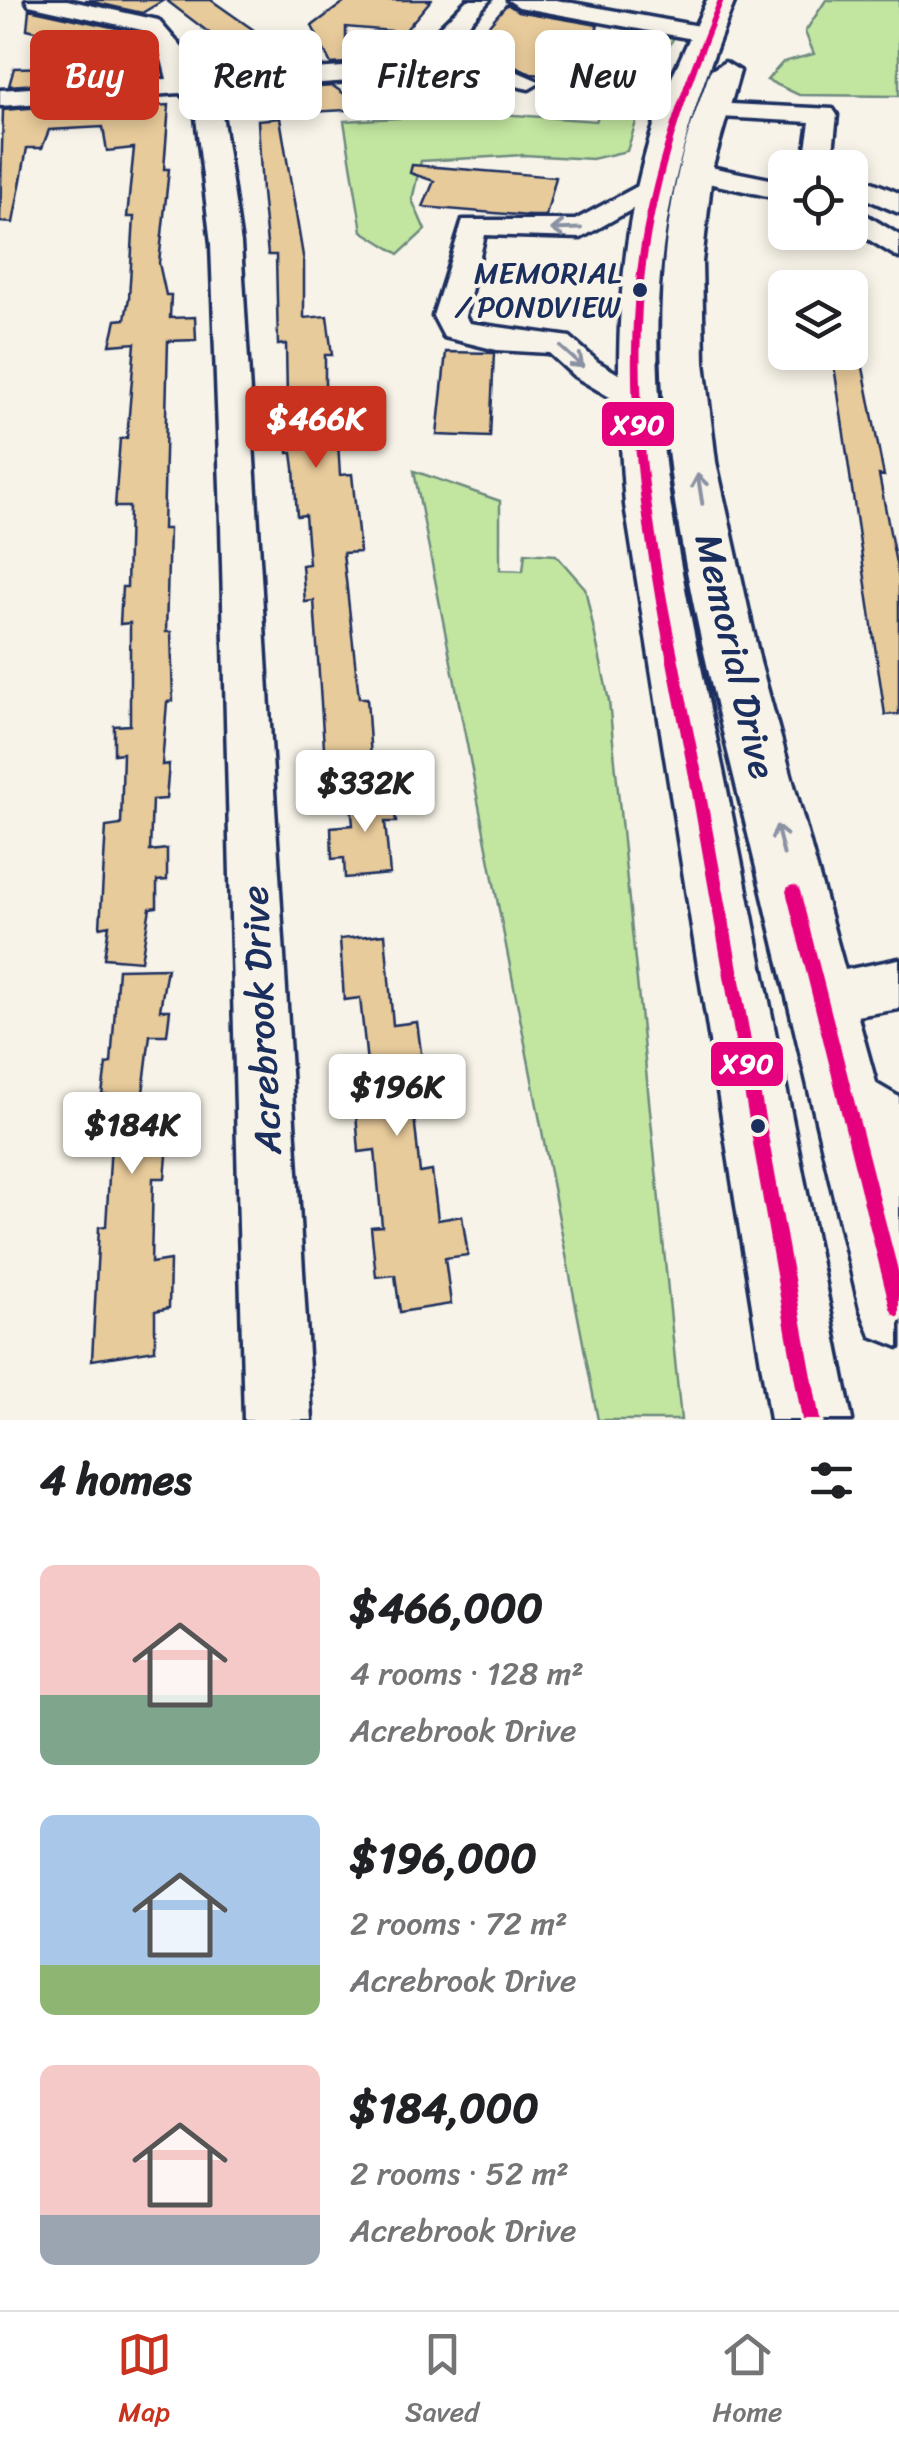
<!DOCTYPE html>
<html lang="en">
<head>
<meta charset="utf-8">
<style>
	body { margin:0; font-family:Sriracha,sans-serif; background:#f6f6f6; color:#202124; height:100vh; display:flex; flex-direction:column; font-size:38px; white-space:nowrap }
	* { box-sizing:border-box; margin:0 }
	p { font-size:32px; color:#757577 }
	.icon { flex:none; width:55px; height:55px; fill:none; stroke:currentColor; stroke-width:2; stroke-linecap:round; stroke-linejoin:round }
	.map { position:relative; height:1420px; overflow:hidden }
	.drawer { display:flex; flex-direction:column; background:#fff; flex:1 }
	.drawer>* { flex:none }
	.guide { position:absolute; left:30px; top:30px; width:840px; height:90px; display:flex; gap:20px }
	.tools { position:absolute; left:768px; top:150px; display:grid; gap:20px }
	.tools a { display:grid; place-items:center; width:100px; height:100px; border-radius:15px; background:#fff; box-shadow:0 5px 15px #0003; font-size:50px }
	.price { position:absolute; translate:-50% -85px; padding:0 22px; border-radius:10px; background:#fff; color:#222; font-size:32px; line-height:65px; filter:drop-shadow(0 2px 5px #0008) }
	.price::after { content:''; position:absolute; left:50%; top:60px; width:30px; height:22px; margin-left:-15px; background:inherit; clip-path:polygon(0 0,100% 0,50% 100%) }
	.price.active { background:#c8321e; color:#fff }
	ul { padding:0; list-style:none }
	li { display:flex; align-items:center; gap:30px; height:250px; padding:0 40px }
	li span { display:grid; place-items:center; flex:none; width:280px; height:200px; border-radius:15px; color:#555 }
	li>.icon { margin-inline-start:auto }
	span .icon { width:120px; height:120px; fill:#fffc; stroke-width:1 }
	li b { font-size:42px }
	h2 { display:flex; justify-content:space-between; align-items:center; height:120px; padding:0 40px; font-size:42px }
	.pill { padding:0 35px; border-radius:15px; background:#fff; box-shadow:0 5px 15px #0003; font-size:35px; line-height:90px }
	.pill.active { background:#c8321e; color:#fff }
	.tab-bar { display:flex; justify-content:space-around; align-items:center; height:140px; border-top:2px solid #e0e0e0; background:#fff; font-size:28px; color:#757577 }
	.tab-bar a { display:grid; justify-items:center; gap:5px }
	.tab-bar .active { color:#c8321e }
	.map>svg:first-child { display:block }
</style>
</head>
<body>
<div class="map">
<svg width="899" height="1420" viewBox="0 0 899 1420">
	<rect width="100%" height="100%" fill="#f7f3e8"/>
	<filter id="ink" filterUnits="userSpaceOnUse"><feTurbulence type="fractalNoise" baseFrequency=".01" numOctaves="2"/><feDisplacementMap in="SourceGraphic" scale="20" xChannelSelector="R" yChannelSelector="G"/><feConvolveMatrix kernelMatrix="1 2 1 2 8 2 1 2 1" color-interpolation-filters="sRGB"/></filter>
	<g filter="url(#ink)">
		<path fill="#c2e6a0" stroke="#6e8a7f" stroke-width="2.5" d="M826 0H899V96L799 95 767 80 783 62 814 54 805 32Z
			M633 30 674 37 646 90 627 151 592 159 524 155 421 161 412 200 425 230 399 254 362 231 344 121 487 113 596 121Z
			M414 471 500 501V570L523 571 525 553 556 555 585 588 609 701 681 1420H598Z"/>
		<path fill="#e8cb9b" stroke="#1b2f5e" stroke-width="2.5" d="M84 0H164L142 13Z
			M166 0H211L305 66 214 68 216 38Z
			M347 0H431L404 32 346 27V63L331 64 312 26Z
			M507 4 518 11 598 25 579 78 531 74 470 47Z
			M29 9 121 29 118 50 27 29Z
			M134 65V77L9 86 14 68Z
			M454 65 485 77 428 93Z
			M333 86 366 109 254 115 251 92Z
			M132 100V107L169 105 164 169H169L159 263 166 295H171L170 318 195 317 196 340 168 341 163 529H169L166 632H171L173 701 167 702 162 765 169 764 166 799 152 800 150 851 167 849V880L157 881V907L150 908 141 961 104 958 109 925 100 927 106 827 121 825 123 753 114 754V726L130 725V623L120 624 122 587H127L129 507H115L120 439 127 438 135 343 110 345 116 320 125 319 129 298 134 217H127L134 148 107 151 103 127 49 130 42 148H27L13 223 0 222 3 110Z
			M280 118 304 262V318L327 316 332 355H325V409H336L340 475 352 474 360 552 343 553 359 698H367L372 774 326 776 314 601 305 602 302 565 309 564 305 515 297 516 294 468 292 453H288L286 344 278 345 276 255H268L262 192 258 120Z
			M412 165 556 177 546 216H529L423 207 434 181 410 173Z
			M446 352 494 353 490 437 437 435Z
			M832 352H860L884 476 879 475 899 579V714L885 715Z
			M392 789 396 822H385L390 874 345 878 344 858 332 859 331 827 353 825 350 792Z
			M385 934 393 1025 417 1022 423 1067 409 1068 420 1173 432 1171 438 1220 462 1216 468 1255 445 1258 451 1304 400 1312 395 1275 376 1277 371 1227 382 1226 375 1150 359 1152 353 1074 368 1072 360 998 344 1000 340 939Z
			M167 968 160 1010H170L167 1035H150L142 1101 163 1100 159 1135 169 1134 165 1178H153L151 1263 170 1260 169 1308 155 1311V1350L92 1360 99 1227 106 1226 114 1095H102L106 1064 111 1063 118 969Z"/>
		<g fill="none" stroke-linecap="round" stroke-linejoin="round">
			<g stroke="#1b2f5e" stroke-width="7">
				<path id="minor" d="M26 0H67L158 20 184 50 186 70 193 77 388 64 421 45 467 0H490L451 43 541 82 529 89 520 87 438 55 393 78 207 91 221 107 241 244 312 1420H244L220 487 211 244 195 109 180 93 0 106V90L167 79 160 51 142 30 29 5Z
					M508 0H556L704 27 716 34 704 41 519 7Z
					M711 103 833 109 837 115 831 168H803L810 122 702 116 698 111 702 106Z
					M695 164 785 182V200L685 178 681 172 685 166Z
					M850 173 899 193V213L850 192Z
					M651 179 661 181 665 187 661 193 581 238 485 235 465 316 469 323 570 337 598 362 649 392 655 399 649 406H625L574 376 549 353 497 350 444 337 433 316 463 220H575Z
					M850 205 899 235V258L850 228Z
					M899 959V1009L820 1022 801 1015 793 997 801 979Z
					M844 1065 899 1097V1161C867 1148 829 1125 815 1093L824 1073Z"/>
			</g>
			<g stroke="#1b2f5e" stroke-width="7">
				<path id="major" d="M707 0H735C694 102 663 195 658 306 651 468 695 632 727 790 769 1000 810 1210 852 1420H770L625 505C614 369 614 234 661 105 674 69 692 35 707 0Z
					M725 62 740 71 713 165 702 262 704 362 716 462 760 662 899 1166V1347L871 1336 860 1308C824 1156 789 1003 752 851 700 631 626 391 680 165 687 133 700 102 710 71Z"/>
			</g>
			<use href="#minor" fill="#f7f3e8" fill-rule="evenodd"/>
			<use href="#major" fill="#f7f3e8" fill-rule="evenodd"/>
			<g stroke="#f7f3e8" stroke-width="8">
				<path id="bus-1" d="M718 0H724C684 98 649 198 642 305 632 468 674 630 705 789 744 999 781 1210 820 1420H802C764 1211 729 1002 692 793 663 632 622 470 634 305 641 199 677 98 718 0Z
					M793 885 798 887 800 891 899 1274V1317L893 1314 890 1308 786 891 788 887Z"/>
			</g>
			<use href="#bus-1" fill="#e5007d" fill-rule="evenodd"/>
		</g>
		<defs><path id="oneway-shaft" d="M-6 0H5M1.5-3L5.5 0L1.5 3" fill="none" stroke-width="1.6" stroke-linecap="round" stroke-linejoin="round" transform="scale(2.5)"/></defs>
		<g stroke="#8991a3">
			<use href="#oneway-shaft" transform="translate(566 229) rotate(178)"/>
			<use href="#oneway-shaft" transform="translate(572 357) rotate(42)"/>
			<use href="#oneway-shaft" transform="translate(700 489) rotate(-99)"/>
			<use href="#oneway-shaft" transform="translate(780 840) rotate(-104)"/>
		</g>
	</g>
	<g fill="#1b2f5e" stroke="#f7f3e8" stroke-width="4">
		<circle cx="640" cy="290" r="9"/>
		<circle cx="758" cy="1126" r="9"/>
	</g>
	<g text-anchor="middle" stroke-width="8" stroke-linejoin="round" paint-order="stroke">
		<g font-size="30" fill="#1b2f5e" stroke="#f7f3e8" text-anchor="end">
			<text x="621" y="283">MEMORIAL<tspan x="621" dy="34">/ PONDVIEW</tspan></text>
		</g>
		<g font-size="38" fill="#1b2f5e" stroke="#f7f3e8">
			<text transform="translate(736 656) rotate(77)" y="13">Memorial Drive</text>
			<text transform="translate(261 1020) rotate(-93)" y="13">Acrebrook Drive</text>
		</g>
	</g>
	<g stroke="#f7f3e8" stroke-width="4">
		<rect x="600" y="400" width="76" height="48" rx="10" fill="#e5007d"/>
		<rect x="709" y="1040" width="76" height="48" rx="10" fill="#e5007d"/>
	</g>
	<g font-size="28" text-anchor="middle" font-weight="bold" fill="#fff">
		<text x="638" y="434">X90</text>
		<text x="747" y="1073">X90</text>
	</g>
</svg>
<div class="tools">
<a><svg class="icon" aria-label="locate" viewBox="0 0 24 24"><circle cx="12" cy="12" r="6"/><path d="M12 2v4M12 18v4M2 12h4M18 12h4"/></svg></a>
<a><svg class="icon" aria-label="layers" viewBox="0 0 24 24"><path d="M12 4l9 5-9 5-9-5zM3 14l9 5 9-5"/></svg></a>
</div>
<b class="price active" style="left:316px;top:471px">$466K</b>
<b class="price" style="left:365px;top:835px">$332K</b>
<b class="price" style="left:397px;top:1139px">$196K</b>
<b class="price" style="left:132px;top:1177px">$184K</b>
<div class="guide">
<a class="pill active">Buy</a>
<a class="pill">Rent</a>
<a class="pill">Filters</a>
<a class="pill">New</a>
</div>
</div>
<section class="drawer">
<h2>4 homes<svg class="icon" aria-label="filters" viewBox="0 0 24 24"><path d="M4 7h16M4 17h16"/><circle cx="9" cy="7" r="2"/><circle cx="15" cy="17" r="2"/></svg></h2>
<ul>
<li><span style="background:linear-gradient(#f6c9c9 65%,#7fa58c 0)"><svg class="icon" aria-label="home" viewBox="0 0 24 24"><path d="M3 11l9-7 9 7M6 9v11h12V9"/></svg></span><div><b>$466,000</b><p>4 rooms · 128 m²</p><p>Acrebrook Drive</p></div></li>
<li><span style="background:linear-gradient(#a9c7e8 75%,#8fb573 0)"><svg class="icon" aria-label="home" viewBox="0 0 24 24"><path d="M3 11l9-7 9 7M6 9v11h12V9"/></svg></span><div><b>$196,000</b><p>2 rooms · 72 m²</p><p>Acrebrook Drive</p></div></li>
<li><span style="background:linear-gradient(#f6c9c9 75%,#9aa5b1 0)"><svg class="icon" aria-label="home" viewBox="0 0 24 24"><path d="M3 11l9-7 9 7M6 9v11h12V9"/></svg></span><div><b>$184,000</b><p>2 rooms · 52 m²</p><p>Acrebrook Drive</p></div></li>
</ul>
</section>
<nav class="tab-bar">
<a class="active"><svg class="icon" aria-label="map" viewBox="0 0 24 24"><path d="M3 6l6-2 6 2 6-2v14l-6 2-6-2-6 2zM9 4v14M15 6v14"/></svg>Map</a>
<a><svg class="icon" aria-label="saved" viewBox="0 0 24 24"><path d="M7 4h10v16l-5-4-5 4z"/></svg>Saved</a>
<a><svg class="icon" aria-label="home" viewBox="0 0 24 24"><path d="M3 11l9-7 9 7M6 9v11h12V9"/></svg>Home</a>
</nav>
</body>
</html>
